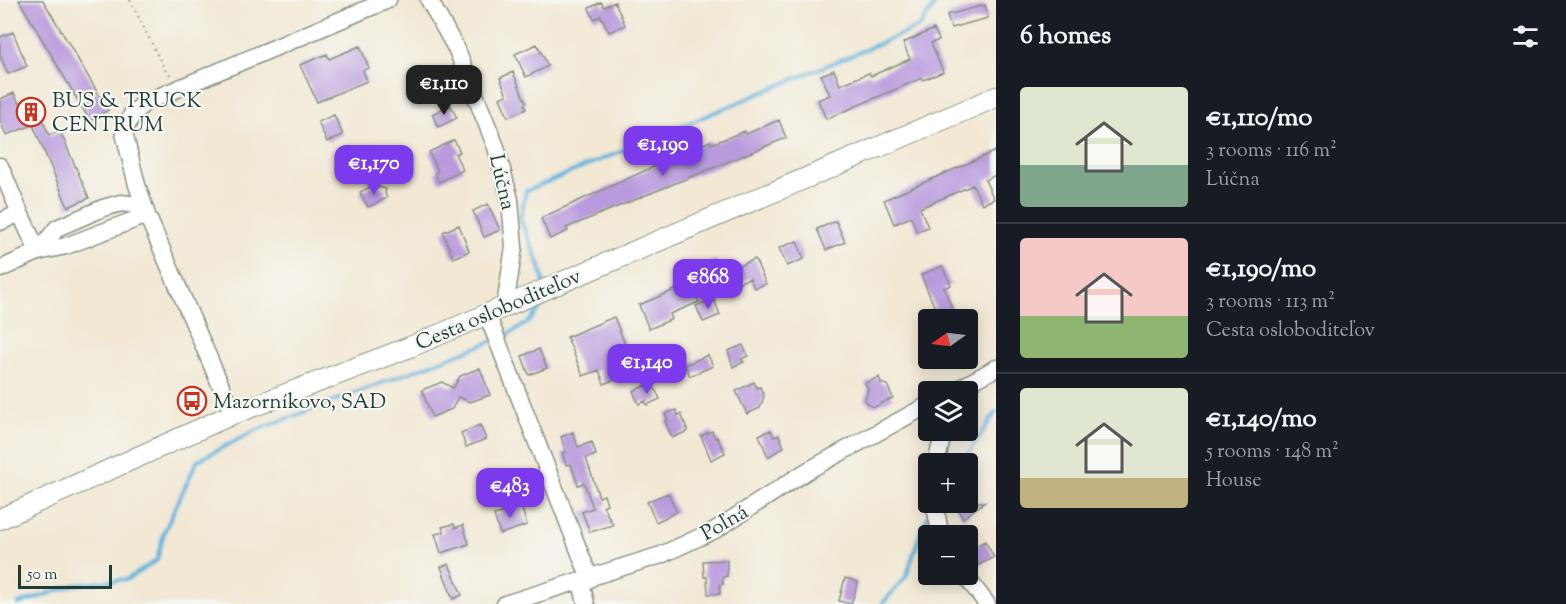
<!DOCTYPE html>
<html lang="en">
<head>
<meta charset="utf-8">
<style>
	body { margin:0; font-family:"Sorts Mill Goudy",serif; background:#242831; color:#f1f3f6; height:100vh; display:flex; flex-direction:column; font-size:22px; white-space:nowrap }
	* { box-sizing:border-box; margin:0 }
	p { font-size:20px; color:#9ea1a6 }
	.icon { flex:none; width:33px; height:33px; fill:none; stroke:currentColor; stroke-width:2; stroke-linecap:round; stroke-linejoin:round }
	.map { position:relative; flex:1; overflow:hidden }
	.details { display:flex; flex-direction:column; background:#171b24; width:570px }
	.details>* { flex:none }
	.needle { width:39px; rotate:256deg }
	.fabs { position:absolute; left:918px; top:309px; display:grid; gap:12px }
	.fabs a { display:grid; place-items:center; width:60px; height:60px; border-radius:6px; background:#171b24; box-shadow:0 3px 15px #0003; font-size:30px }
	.scale { position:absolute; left:18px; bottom:15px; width:94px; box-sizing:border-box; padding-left:6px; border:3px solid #1f3d34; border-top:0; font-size:16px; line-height:21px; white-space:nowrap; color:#1f3d34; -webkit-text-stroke:4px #f6f6f2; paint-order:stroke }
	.price { position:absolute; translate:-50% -51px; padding:0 14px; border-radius:12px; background:#7c3aed; color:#fff; font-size:20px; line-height:39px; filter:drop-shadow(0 2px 3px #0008) }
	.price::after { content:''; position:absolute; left:50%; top:36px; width:18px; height:14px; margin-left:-9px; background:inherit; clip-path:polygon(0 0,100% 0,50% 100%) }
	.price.active { background:#222; color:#fff }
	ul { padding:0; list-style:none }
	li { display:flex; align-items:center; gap:18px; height:150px; padding:0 24px }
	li+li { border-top:2px solid #363941 }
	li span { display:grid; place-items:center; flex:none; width:168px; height:120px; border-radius:6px; color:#555 }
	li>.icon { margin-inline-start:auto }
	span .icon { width:72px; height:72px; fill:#fffc; stroke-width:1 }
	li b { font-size:26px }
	h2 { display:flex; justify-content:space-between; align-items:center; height:72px; padding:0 24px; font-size:26px }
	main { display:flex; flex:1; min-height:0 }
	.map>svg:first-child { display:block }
</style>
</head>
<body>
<main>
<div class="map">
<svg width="996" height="604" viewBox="0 0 996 604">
	<rect width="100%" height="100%" fill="#f6f6f2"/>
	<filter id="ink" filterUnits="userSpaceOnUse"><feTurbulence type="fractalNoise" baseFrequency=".0167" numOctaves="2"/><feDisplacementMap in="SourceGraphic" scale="12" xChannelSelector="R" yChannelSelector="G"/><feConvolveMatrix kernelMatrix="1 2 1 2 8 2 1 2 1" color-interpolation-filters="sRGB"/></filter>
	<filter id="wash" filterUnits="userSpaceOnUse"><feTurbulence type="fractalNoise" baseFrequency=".008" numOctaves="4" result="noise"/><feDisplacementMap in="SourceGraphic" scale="24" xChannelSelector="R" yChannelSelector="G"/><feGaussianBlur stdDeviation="1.35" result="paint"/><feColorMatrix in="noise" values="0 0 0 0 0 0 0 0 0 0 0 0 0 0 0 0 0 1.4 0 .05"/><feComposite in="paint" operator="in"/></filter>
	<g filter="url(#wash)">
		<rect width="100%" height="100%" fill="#f2e8d4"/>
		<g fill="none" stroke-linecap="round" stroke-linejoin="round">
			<path stroke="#62b3dd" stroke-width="4" d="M544 284 540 266 520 219 526 191 919 27 938 0
				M502 338 529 322 547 299 546 295
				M961 464 996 412
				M18 604 74 585 128 579 157 560 164 532 197 461 254 431 493 341
				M882 604 906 577 923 526 930 513"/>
		</g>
		<g id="blocks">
			<path fill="#b89add" d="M19 0H43L108 110 90 121Z
				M601 2 604 7 615 2 625 25 609 32 601 16 594 19 589 8Z
				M985 5 988 18 951 28 947 15Z
				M934 29 939 40 931 43 943 72 923 80 922 78 826 119 818 100 830 95 821 75 834 70 840 85 869 73 871 76 910 59 903 43Z
				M13 32 27 66 8 74 0 55V37Z
				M537 44 548 66 526 77 515 54Z
				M360 46 369 68 363 70 367 81 317 102 300 65 327 54 329 59Z
				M513 72 526 103 524 104 526 109 508 117 500 98 507 95 500 78Z
				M14 93 19 103 33 97 49 135 60 131 89 198 68 207 33 125 6 135 0 121V99Z
				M450 105 457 118 438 127 432 114Z
				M334 115 343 135 327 142 318 122Z
				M779 120 786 138 607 211 566 228 568 231 550 239 541 218 710 141 711 144 745 131 746 134Z
				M454 140 460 152 455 154 463 170 439 182 435 173 438 171 429 152Z
				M996 151V175L985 180 994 199 982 204 973 185 920 208 928 227 917 232 911 217 894 224 884 200Z
				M373 186 375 189 379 187 386 189 385 193 387 198 368 207 360 192Z
				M488 204 500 230 484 237 473 211Z
				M836 221 845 242 826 250 817 229Z
				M459 225 469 251 453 258 443 232Z
				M797 241 804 259 787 266 779 248Z
				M755 259 766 284 754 288 750 278 717 291 705 264 716 260 720 269 732 265 734 268Z
				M942 266 951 285 944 288 954 313 952 314 954 320H934L930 310 935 308 921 275Z
				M691 283 699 302 670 314 672 319 649 329 639 305Z
				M714 299 720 315 703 322 696 306Z
				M614 317 629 354 637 351 642 362 616 373 618 378 604 384 599 370 583 376 567 337Z
				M743 345 748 356 741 359 744 362 733 367 728 351Z
				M539 349 547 368 529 375 522 356Z
				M708 355 713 366 690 376 685 365Z
				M480 368 490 395 470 402 458 397 452 409 432 417 422 390 442 382 453 388 460 376Z
				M879 377 881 383 887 385 893 398 874 407 869 405 865 400 868 389 865 383Z
				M754 382 757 388 760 387 764 396 760 408 747 414 736 391Z
				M652 383 660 399 647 405 645 401 639 404 633 391Z
				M676 410 678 415 681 414 688 431 672 438 665 421 668 420 665 414Z
				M480 425 486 439 466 447 461 433Z
				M771 430 774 437 779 435 784 447 768 457 759 435Z
				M712 431 715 438 717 437 725 453 711 460 701 436Z
				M573 432 578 447 592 442 596 455 586 458 599 497 604 495 607 504 603 506 613 525 590 532 582 512 593 508 584 483 578 485 571 464 566 465 562 453 566 452 561 437Z
				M668 493 677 512 656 522 647 502Z
				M952 502H985L963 518Z
				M512 505 513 509 521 506 527 525 500 534 494 515 502 513 500 509Z
				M454 524 455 528 463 525 469 544 441 553 435 534 444 532 442 527Z
				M985 541 994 557 979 565 970 550Z
				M727 560V576L723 577V584H720V594H708L707 577H704L703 561Z
				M449 564 462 595 453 599 441 567Z
				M845 578 858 582 851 604 839 601Z"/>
		</g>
	</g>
	<g filter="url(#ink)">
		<use href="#blocks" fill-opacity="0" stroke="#889284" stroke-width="1.5"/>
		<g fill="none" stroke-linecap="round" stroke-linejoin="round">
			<g stroke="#889284" stroke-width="19">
				<path id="minor" d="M429 0 457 50 496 147 510 200 514 247 505 306
					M0 166 20 213
					M0 222 20 213 38 252 57 228 103 208 121 203 144 206
					M0 269 38 252 66 246 147 215
					M487 314 590 579
					M953 392 996 368
					M233 414 147 215 137 185 124 133 132 114 146 102 388 0
					M936 464 944 430
					M934 502 941 536
					M964 574 987 604
					M581 581 586 604
					M505 604 661 555 715 530 807 471 928 405"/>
			</g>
			<g stroke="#889284" stroke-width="22">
				<path id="major" d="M0 519 233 414 410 347 996 97"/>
			</g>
			<path stroke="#889284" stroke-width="2" stroke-dasharray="1.5 4.5" stroke-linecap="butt" d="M130 0 165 70 171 76"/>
			<use href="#minor" stroke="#fff" stroke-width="16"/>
			<use href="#major" stroke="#fff" stroke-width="20"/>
		</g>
	</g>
	<defs>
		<g id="building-ring" transform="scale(1.5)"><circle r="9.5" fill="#f6f6f2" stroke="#c8321e" stroke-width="1.5"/><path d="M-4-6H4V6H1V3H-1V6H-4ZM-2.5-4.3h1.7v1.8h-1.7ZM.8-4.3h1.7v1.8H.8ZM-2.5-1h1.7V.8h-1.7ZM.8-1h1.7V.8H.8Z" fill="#c8321e"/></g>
		<g id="bus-ring" transform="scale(1.5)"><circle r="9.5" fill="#f6f6f2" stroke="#c8321e" stroke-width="1.5"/><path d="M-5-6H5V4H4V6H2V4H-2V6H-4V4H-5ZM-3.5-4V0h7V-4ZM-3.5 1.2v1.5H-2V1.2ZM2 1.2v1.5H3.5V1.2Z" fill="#c8321e"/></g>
	</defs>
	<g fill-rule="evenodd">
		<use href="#building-ring" x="31" y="112"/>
		<use href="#bus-ring" x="192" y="401"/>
	</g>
	<g text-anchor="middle" stroke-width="4.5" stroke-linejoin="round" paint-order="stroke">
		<g font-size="21" fill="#1f3d34" stroke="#f6f6f2" text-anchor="start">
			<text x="52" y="107">BUS &amp; TRUCK<tspan x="52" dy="24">CENTRUM</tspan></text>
			<text x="213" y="408">Mazorníkovo, SAD</text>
		</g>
		<g font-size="21" fill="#1f3d34" stroke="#f6f6f2">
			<text transform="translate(503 182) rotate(77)" y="7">Lúčna</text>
			<text transform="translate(498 309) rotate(-23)" y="7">Cesta osloboditeľov</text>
			<text transform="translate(724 522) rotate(-30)" y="7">Poľná</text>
		</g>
	</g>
</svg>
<div class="fabs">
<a><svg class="needle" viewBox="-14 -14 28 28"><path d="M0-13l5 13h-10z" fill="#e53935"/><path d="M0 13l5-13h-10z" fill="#9ea1a6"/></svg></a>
<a><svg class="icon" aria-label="layers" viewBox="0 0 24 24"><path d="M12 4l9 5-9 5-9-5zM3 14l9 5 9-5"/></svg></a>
<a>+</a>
<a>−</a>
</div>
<div class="scale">50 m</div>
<b class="price active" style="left:444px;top:116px">€1,110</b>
<b class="price" style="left:663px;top:177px">€1,190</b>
<b class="price" style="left:374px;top:196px">€1,170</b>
<b class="price" style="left:708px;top:310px">€868</b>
<b class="price" style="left:647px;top:395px">€1,140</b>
<b class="price" style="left:510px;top:519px">€483</b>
</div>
<section class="details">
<h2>6 homes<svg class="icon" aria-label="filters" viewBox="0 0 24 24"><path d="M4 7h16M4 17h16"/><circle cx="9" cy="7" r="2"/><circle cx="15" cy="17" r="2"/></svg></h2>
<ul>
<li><span style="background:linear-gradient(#dfe7d0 65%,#7fa58c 0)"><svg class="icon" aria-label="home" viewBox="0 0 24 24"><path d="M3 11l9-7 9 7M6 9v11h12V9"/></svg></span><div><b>€1,110/mo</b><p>3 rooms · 116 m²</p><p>Lúčna</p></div></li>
<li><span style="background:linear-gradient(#f6c9c9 65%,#8fb573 0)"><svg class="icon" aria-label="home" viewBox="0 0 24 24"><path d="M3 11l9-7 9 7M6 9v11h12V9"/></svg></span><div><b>€1,190/mo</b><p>3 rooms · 113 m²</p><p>Cesta osloboditeľov</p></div></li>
<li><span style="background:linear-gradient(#dfe7d0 75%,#c2b280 0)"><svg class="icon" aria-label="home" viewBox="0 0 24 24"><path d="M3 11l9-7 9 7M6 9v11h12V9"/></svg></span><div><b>€1,140/mo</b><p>5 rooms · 148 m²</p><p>House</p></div></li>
</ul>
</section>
</main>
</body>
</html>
